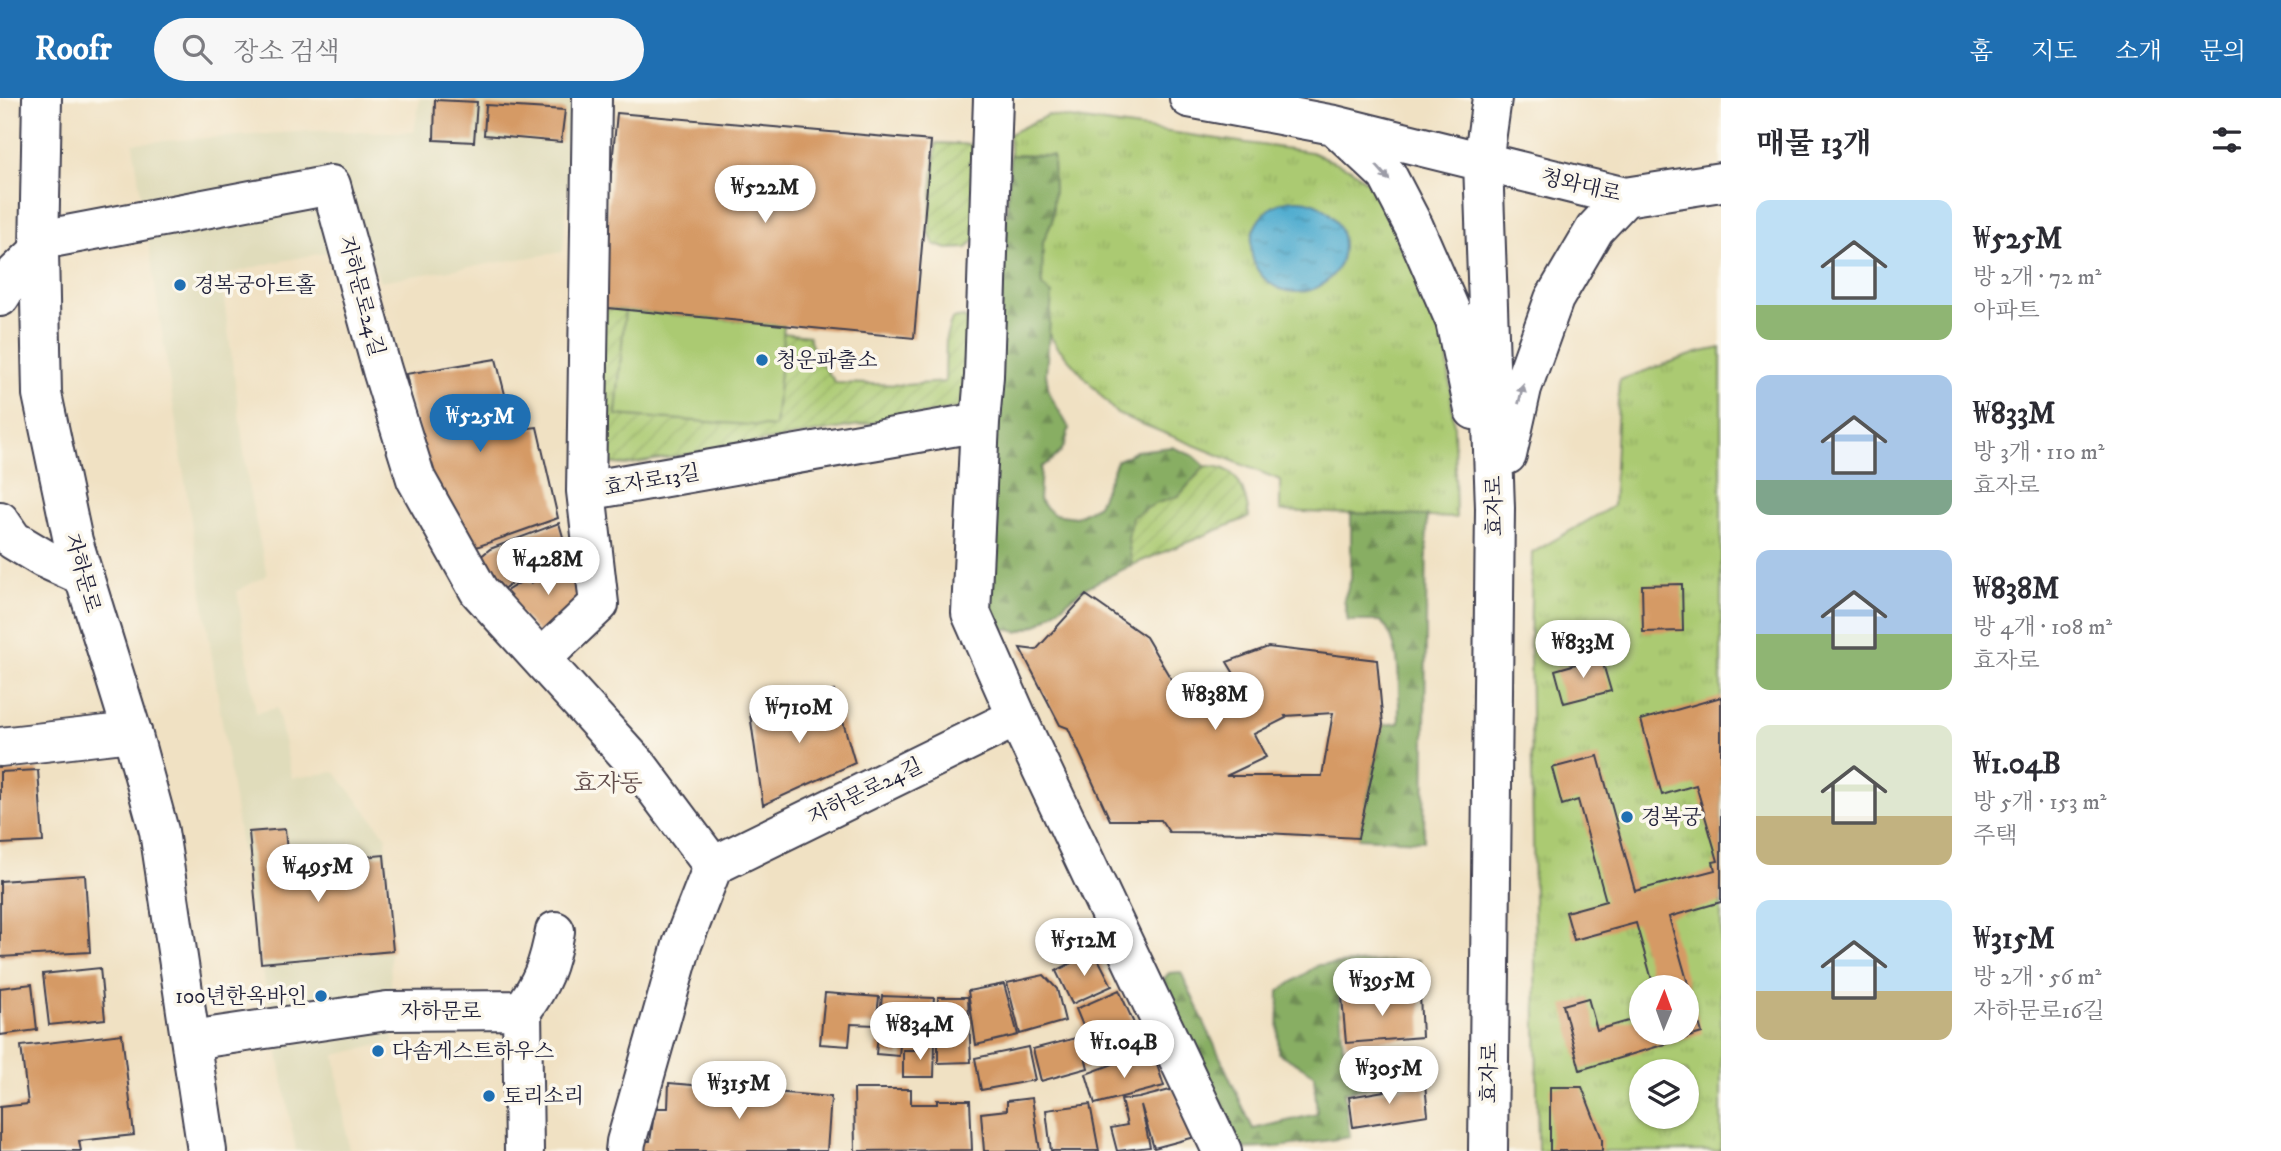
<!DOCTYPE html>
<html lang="ko">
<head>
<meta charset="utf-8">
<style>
	body { margin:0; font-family:"IM FELL DW Pica","Noto Serif KR",serif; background:#f7f7f7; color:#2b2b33; height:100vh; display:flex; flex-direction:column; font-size:26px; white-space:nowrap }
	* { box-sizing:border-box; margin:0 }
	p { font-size:23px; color:#7c7c81 }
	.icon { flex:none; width:38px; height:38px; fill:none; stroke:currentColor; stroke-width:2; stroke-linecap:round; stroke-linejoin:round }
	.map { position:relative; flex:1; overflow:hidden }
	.details { display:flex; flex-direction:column; background:#fff; width:560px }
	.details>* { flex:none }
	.needle { width:46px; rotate:1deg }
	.fabs { position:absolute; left:1629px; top:877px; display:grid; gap:14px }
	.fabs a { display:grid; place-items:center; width:70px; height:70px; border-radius:50%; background:#fff; box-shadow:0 2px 5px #0004; font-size:35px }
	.price { position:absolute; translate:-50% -60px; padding:0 16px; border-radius:24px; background:#fff; color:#222; font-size:23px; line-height:46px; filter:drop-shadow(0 2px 4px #0008) }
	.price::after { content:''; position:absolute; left:50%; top:42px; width:21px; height:16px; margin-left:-10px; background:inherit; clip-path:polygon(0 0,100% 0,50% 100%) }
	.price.selected { background:#1f6fb2; color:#fff }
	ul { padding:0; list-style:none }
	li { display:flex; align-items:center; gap:21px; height:175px; padding:0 35px }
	li span { display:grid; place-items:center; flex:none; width:196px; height:140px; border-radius:14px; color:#555 }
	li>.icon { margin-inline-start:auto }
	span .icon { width:84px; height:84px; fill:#fffc; stroke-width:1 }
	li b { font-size:30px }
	h2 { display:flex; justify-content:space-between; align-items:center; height:84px; padding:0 35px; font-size:30px }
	header { display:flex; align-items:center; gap:42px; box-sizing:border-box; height:98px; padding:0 35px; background:#1f6fb2; color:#fff }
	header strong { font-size:33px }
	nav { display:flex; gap:38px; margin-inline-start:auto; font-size:24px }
	.search { width:490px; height:63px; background:#f7f7f7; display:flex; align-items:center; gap:18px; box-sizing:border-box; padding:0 24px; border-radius:38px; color:#7c7c81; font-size:26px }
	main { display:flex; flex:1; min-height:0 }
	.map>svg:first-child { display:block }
</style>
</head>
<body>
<header>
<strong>Roofr</strong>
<div class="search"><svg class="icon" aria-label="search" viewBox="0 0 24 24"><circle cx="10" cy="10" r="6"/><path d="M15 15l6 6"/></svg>장소 검색</div>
<nav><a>홈</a><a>지도</a><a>소개</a><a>문의</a></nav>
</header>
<main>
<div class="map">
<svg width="1721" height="1053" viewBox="0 0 1721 1053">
	<defs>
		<pattern id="grass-tufts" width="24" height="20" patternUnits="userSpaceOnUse" patternTransform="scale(1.75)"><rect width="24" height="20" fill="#abca72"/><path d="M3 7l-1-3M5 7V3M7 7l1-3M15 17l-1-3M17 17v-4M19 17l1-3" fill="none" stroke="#93ad64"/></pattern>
		<pattern id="forest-firs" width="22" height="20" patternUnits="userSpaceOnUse" patternTransform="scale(1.75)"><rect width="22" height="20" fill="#88ae64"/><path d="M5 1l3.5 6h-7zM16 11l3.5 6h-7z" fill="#6f8d54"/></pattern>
		<pattern id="garden-furrows" width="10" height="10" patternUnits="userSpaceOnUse" patternTransform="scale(1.75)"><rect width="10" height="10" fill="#abca72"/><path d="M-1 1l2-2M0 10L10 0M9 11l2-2" fill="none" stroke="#93ad64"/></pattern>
		<pattern id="water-ripples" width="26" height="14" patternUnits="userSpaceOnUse" patternTransform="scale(1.75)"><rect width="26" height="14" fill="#52aed0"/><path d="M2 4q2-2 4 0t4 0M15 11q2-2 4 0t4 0" fill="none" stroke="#448daa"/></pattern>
	</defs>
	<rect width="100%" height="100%" fill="#fbf7ec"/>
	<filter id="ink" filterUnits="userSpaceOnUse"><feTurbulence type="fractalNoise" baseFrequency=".0143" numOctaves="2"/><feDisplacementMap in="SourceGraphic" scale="14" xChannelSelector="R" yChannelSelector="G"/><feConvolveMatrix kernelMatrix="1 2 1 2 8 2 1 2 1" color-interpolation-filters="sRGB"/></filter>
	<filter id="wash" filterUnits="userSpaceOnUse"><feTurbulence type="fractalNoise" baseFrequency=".00686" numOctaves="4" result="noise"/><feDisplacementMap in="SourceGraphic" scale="28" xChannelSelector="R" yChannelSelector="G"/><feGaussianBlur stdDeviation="1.57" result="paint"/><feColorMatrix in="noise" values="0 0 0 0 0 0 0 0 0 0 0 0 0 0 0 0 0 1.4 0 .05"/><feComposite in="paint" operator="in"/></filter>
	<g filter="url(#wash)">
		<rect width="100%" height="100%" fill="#f0e1c3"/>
		<path fill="#e0dcbb" d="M420 0 574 3 563 154 380 183 365 147 272 165 221 178 249 392 267 477 237 493 256 615 277 610 292 680 335 674 386 738 393 944 335 957 349 1053H296L248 793 133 45 311 33 414 34Z"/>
		<path fill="url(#grass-tufts)" stroke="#667656" stroke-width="2" fill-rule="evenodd" d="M1048 17 1311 54 1351 71 1385 99 1445 232 1454 330 1456 420 1280 413V382L1117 316 1056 247 1017 185 1009 36Z
			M1721 250V1053H1538L1530 550 1532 455 1613 408 1619 282 1697 255ZM1642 889H1687V934H1642ZM1642 973H1687V1018H1642Z"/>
		<path fill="url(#forest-firs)" stroke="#556850" stroke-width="2" d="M1010 57 1053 58 1054 91 1052 124 1043 144 1042 188 1052 196 1046 276 1049 295 1069 330C1065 352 1060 358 1041 369L1039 402 1053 416 1076 419 1098 407 1117 363 1136 353 1172 349 1194 358 1205 368 1179 398 1155 406 1128 441 1132 467 1083 491 1039 526 1018 534 998 529 984 507Z
			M1351 415 1427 418 1424 743 1358 740 1383 627 1399 625C1398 593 1404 548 1381 523H1348L1344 501 1351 481Z
			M1419 862V892L1339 896 1343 950 1381 948 1385 977 1380 988 1344 994 1350 1039C1326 1043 1258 1053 1239 1050L1160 885 1169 875 1181 874 1253 1031 1317 1016 1314 976 1278 955 1279 893 1318 867Z"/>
		<path fill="url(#garden-furrows)" stroke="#667656" stroke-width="2" d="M936 45 980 47 977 139 967 150 947 151 934 146 929 135Z
			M598 209 625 212 616 317 775 328 783 235 809 238 814 256 836 285 905 287 945 284 946 239 952 221 964 219 974 231 970 294 959 310 626 367 605 365Z
			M1205 368C1210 368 1217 368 1222 370 1241 377 1247 402 1249 419L1132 467 1128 441 1132 419 1155 406 1179 398Z"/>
		<path fill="#abca72" stroke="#667656" stroke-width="2" d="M625 212 784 227 775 329 616 317Z"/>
		<path fill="url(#water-ripples)" stroke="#3a6886" stroke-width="2" d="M1251 148a46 46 0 1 1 92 0a46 46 0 1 1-92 0Z"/>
		<g id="blocks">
			<path fill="#d59a65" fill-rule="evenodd" d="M435 2 477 4 474 44 434 42Z
				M486 7 565 12 561 44 484 37Z
				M617 15 931 43 914 240 598 209Z
				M496 261 514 332 537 329 558 420 465 453 430 387 406 276Z
				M559 425 569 460 524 477 497 495 473 465 490 451Z
				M580 470 588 497 540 537 503 495 526 481 531 485 555 471Z
				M1682 486 1683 533 1643 534 1642 487Z
				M1086 497 1146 539 1184 603 1236 579 1227 564 1268 549 1377 562 1383 627 1358 740 1266 735 1169 734 1161 722H1110L1068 630 1060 627 1020 550 1036 552ZM1333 615 1322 678H1226L1266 659 1254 636 1286 620 1285 618Z
				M1601 559 1611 593 1564 605 1555 572Z
				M834 593 855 665 763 707 750 616Z
				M1721 599V804L1669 819 1702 935 1580 972 1563 907 1588 900 1597 932 1642 919V934H1687V889H1654L1636 825 1574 842 1566 814 1606 803 1578 702 1562 707 1552 670 1598 658 1635 793 1715 772 1713 764 1718 763 1696 687 1662 697 1641 622Z
				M38 672 43 744 0 746V674Z
				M285 731 288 766 384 757 393 853 261 865 249 734Z
				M85 777 90 854 0 859V783Z
				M1094 853 1112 888 1072 906 1056 873Z
				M100 870 105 921 49 927 43 876Z
				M1044 877 1057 891 1065 923 1020 936 1007 885Z
				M32 886 37 932 0 937V890Z
				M1004 886 1018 937 976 947 968 893Z
				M1119 892 1136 930 1119 937 1118 933 1090 945 1076 911Z
				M825 895 879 899 876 927 851 926 849 948 820 946Z
				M1420 897 1422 939 1346 945 1342 899Z
				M882 898 934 900 931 927 902 925 899 958 876 956Z
				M938 899H968L971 964 938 965Z
				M122 936 134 1037 79 1043 81 1053H0V1009L28 1006 21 948Z
				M1080 939 1088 970 1041 983 1033 951Z
				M921 944 935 945 934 979H903V952H921Z
				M1028 949 1035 982 981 992 975 960Z
				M1132 959 1134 967 1155 961 1164 988 1095 1006 1086 976Z
				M669 985 831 999 827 1053H637L638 1043H650L655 1010H668Z
				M1425 986 1428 1017 1353 1029 1349 999Z
				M1550 989H1582L1602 1041V1053H1550Z
				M854 991H911V1006H937V1002H970L972 1052 855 1053Z
				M1174 991 1195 1039 1154 1050 1141 1007 1150 1049 1117 1053 1111 1030 1127 1027 1121 1002 1139 1000Z
				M1032 1000 1040 1053H984L981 1015 1007 1012V1003Z
				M1090 1006 1099 1053H1051L1046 1012Z"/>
		</g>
	</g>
	<g filter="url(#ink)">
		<use href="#blocks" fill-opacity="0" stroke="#413f4f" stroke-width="2"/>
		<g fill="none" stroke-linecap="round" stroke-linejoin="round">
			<g stroke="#413f4f" stroke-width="42">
				<path id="minor" d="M592 0 586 393 980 324 971 515 1017 619 1222 1053
					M1189 0 1334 27 1625 99 1721 84
					M1337 30 1387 77 1414 129 1455 223 1474 312
					M41 142 331 87 382 272 416 381 479 493 640 670 713 768 682 847 626 1044 625 1053
					M0 199 14 177 39 153
					M980 324 984 278 993 0
					M1507 357 1522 290 1554 201 1595 131 1625 99
					M0 423 13 442 43 460 83 478
					M541 561 599 506 586 393
					M0 649 132 634
					M713 768 1017 619
					M522 912 524 1053
					M191 942 387 913 522 912C542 886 549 866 555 833
					M1488 1053 1495 410 1483 64 1492 0"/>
			</g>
			<g stroke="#413f4f" stroke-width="42">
				<path id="major" d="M42 0 39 153 42 296 73 443 132 634 159 733 207 1053"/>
			</g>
			<use href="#minor" stroke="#fff" stroke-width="38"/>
			<use href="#major" stroke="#fff" stroke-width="38"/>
		</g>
		<defs><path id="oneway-solid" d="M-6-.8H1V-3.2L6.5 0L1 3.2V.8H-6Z" transform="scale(1.75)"/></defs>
		<g fill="#9c9ca7">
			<use href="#oneway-solid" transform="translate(1383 75) rotate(49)"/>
			<use href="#oneway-solid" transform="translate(1521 296) rotate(-76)"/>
		</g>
	</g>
	<g fill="#1f6fb2" stroke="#fbf7ec" stroke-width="2.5">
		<circle cx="180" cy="187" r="7"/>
		<circle cx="762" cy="262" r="7"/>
		<circle cx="1627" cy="719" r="7"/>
		<circle cx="321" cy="898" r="7"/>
		<circle cx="378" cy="953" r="7"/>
		<circle cx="489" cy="998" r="7"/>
	</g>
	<g text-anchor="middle" stroke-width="7" stroke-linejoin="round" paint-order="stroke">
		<g font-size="21" fill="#22223b" stroke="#fbf7ec">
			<text transform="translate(1581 87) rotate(13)" y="7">청와대로</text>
			<text transform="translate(362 198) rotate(75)" y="7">자하문로24길</text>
			<text transform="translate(652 382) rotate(-10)" y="7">효자로13길</text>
			<text transform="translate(1494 408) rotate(-91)" y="7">효자로</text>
			<text transform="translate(83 475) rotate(74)" y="7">자하문로</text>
			<text transform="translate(865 693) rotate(-26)" y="7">자하문로24길</text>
			<text x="441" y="920">자하문로</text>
			<text transform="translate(1489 975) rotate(-89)" y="7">효자로</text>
		</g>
		<g font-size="21" fill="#22223b" stroke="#fbf7ec" text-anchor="start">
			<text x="194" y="194">경복궁아트홀</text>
			<text x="776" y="269">청운파출소</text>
			<text x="1641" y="726">경복궁</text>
			<text x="307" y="905" text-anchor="end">100년한옥바인</text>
			<text x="392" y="960">다솜게스트하우스</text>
			<text x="503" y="1005">토리소리</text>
		</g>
		<g font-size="24" fill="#614c4a" stroke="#fbf7ec">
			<text x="608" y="693">효자동</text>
		</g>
	</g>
</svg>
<div class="fabs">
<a><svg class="needle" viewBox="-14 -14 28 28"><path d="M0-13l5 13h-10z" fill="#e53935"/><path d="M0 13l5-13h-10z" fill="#7c7c81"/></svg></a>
<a><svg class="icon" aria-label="layers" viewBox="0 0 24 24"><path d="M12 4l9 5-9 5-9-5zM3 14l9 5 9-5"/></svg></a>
</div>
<b class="price" style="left:765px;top:127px">₩522M</b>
<b class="price selected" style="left:480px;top:356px">₩525M</b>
<b class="price" style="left:548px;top:499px">₩428M</b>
<b class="price" style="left:1583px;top:582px">₩833M</b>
<b class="price" style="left:1215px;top:634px">₩838M</b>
<b class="price" style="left:799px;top:647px">₩710M</b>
<b class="price" style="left:318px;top:806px">₩495M</b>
<b class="price" style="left:1084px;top:880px">₩512M</b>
<b class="price" style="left:1382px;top:920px">₩395M</b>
<b class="price" style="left:920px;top:964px">₩834M</b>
<b class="price" style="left:1124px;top:982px">₩1.04B</b>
<b class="price" style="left:1389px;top:1008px">₩305M</b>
<b class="price" style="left:739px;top:1023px">₩315M</b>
</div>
<section class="details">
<h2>매물 13개<svg class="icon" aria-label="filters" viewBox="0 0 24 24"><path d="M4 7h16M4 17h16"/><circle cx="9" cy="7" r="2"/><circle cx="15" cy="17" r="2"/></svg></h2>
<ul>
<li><span style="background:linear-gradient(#bfe0f5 75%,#8fb573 0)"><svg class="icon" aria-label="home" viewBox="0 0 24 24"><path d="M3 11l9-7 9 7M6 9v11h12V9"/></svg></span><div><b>₩525M</b><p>방 2개 · 72 m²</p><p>아파트</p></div></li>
<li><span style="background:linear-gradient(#a9c7e8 75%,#7fa58c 0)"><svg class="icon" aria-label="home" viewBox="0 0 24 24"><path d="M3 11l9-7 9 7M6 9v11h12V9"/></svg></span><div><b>₩833M</b><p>방 3개 · 110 m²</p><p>효자로</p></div></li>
<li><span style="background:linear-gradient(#a9c7e8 60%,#8fb573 0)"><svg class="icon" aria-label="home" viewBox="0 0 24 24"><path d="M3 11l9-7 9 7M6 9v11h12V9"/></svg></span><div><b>₩838M</b><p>방 4개 · 108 m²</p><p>효자로</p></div></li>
<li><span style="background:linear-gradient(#dfe7d0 65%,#c2b280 0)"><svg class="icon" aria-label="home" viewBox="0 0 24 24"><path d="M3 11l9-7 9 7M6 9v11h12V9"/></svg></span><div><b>₩1.04B</b><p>방 5개 · 153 m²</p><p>주택</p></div></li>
<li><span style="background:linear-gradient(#bfe0f5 65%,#c2b280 0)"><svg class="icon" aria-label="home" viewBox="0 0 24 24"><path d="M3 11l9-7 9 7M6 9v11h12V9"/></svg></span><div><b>₩315M</b><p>방 2개 · 56 m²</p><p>자하문로16길</p></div></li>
</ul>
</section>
</main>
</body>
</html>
